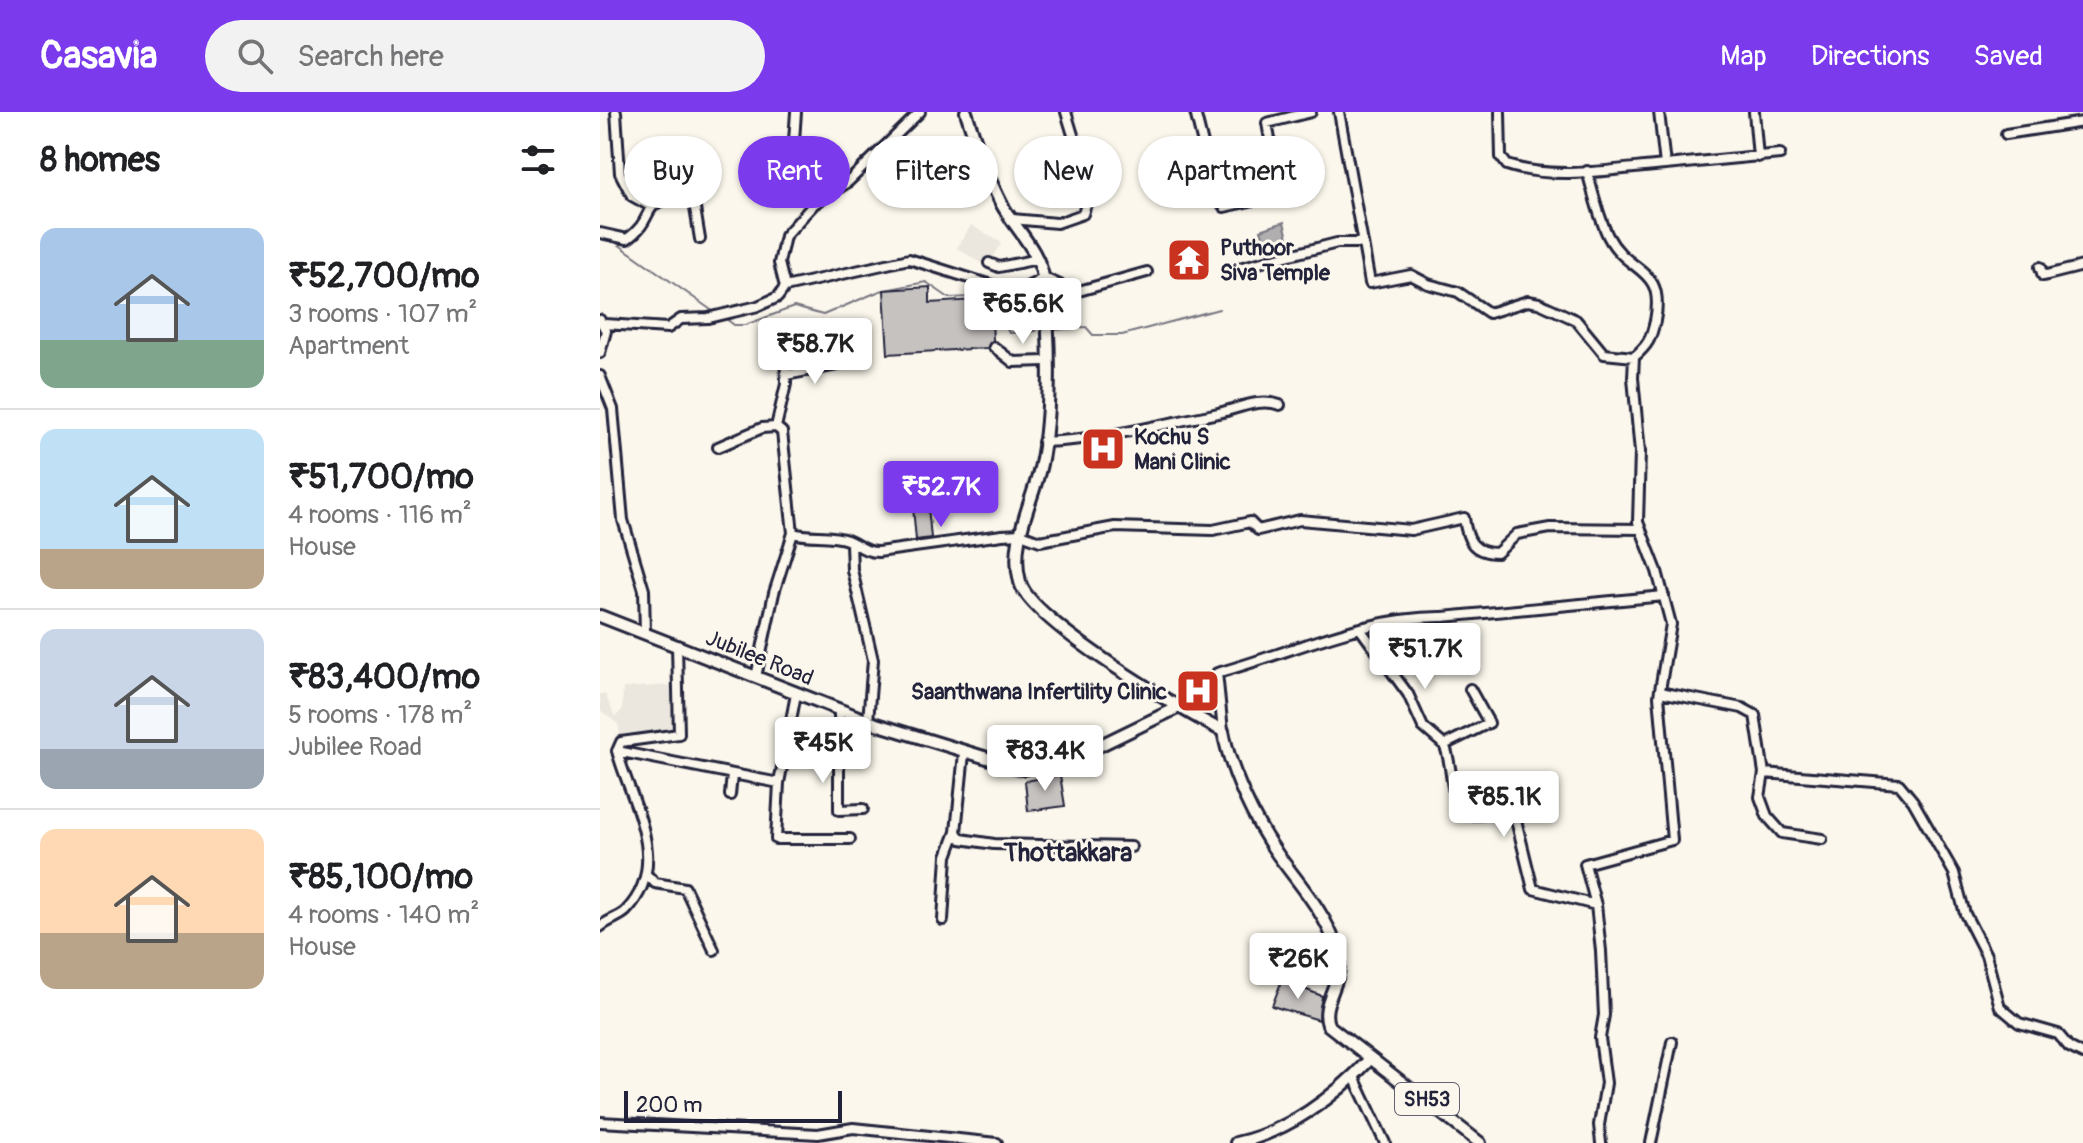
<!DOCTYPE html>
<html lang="en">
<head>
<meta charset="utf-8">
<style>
	body { margin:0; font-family:Pangolin,sans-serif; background:#f2f2f2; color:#202124; height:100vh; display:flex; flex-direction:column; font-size:30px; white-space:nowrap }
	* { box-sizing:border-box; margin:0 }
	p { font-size:26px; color:#757577 }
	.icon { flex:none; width:44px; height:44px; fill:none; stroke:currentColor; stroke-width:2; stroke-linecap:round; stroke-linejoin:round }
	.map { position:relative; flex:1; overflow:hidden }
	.details { display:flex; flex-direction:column; background:#fff; width:600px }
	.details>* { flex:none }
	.hud { position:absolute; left:24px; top:24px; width:760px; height:72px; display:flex; gap:16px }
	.scale { position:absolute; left:24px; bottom:20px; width:218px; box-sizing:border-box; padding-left:8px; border:4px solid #22223b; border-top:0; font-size:22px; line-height:28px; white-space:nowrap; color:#22223b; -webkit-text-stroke:6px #fbf7ec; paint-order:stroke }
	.price { position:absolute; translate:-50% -68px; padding:0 18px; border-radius:8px; background:#fff; color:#222; font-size:26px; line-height:52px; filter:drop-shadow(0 2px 4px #0008) }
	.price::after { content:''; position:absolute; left:50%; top:48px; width:24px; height:18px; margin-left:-12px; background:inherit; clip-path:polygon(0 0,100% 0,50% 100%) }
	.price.on { background:#7c3aed; color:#fff }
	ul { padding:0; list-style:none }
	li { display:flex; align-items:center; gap:24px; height:200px; padding:0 40px }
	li+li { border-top:2px solid #e0e0e0 }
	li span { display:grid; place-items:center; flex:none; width:224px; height:160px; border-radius:16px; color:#555 }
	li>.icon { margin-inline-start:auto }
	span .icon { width:96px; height:96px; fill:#fffc; stroke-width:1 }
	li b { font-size:34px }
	h2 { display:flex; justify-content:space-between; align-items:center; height:96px; padding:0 40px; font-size:34px }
	.chip { padding:0 28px; border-radius:36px; background:#fff; box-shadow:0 2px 6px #0004; font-size:28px; line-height:72px }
	.chip.on { background:#7c3aed; color:#fff }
	header { display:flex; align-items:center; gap:48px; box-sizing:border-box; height:112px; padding:0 40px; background:#7c3aed; color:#fff }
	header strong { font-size:38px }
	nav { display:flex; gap:44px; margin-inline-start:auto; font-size:28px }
	.search { width:560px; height:72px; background:#f2f2f2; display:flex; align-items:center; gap:20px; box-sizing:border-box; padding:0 28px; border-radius:44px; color:#757577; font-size:30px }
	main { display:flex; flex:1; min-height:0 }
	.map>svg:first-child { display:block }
</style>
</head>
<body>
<header>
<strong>Casavia</strong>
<div class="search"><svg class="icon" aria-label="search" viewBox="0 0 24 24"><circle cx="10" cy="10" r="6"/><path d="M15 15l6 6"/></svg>Search here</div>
<nav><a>Map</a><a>Directions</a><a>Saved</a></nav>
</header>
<main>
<section class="details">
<h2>8 homes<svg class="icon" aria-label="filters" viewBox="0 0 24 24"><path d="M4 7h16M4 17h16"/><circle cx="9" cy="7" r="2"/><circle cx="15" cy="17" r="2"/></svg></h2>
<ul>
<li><span style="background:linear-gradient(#a9c7e8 70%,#7fa58c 0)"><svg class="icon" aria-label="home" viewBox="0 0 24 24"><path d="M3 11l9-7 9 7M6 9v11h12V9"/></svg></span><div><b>₹52,700/mo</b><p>3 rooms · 107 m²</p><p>Apartment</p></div></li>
<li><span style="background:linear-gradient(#bfe0f5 75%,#b9a48a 0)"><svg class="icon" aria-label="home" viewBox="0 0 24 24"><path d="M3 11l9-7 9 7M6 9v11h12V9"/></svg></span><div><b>₹51,700/mo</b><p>4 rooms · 116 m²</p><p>House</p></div></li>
<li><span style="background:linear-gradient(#c9d6e8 75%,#9aa5b1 0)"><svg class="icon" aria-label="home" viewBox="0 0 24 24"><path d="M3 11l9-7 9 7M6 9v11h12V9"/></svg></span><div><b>₹83,400/mo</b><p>5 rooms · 178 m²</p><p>Jubilee Road</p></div></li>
<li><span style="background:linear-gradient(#ffd9b3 65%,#b9a48a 0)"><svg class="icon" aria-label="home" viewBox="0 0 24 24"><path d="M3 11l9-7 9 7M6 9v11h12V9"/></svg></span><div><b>₹85,100/mo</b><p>4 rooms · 140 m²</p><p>House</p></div></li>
</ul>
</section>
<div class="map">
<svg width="1483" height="1031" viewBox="0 0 1483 1031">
	<rect width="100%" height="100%" fill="#fbf7ec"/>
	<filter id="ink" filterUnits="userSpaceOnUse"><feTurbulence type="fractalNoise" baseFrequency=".0125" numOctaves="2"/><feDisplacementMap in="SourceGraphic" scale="16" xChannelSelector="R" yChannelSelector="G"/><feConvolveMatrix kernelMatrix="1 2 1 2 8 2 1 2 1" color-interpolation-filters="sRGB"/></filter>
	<g filter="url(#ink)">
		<path fill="#ebe7df" d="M371 113 402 131 387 155 357 136Z
			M74 573 79 622 21 628 18 612 0 598V582H5L15 605 22 598 23 576Z"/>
		<path fill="#b1aeb0" stroke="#787681" stroke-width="2" d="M684 110 691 138 669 145 661 118Z"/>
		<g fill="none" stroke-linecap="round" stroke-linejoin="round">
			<path stroke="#787681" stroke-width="2" d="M2 127 15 130 114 200
				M125 206 134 213H145L194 195 223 203 280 179 326 170 349 186 391 184 409 221 436 219
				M454 218 486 215 493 223H522L619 197"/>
		</g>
		<path fill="#c6c2c0" stroke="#22223b" stroke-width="2" d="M330 175V191L391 187 393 228 387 236 288 242 284 178Z
			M328 394 331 426 316 428 313 395Z
			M460 663 465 694 428 699 425 669Z
			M682 868 722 884 719 908 672 894Z"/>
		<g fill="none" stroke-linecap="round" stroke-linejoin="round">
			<g stroke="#22223b" stroke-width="14">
				<path id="minor" d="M16 0 20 61 32 84 50 94
					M595 0 616 84 624 95 680 82 667 11 711 0
					M900 0 901 45 907 53C955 69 1016 57 1065 53L1059 0
					M1154 0 1158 45
					M1406 22 1483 10
					M193 43 196 0
					M1065 53 1180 42
					M987 59C993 80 998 104 1008 124 1028 163 1066 153 1055 209 1051 227 1048 233 1034 245L1033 266 1040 340 1038 410 1057 459 1071 512 1059 584 1072 728 985 752 996 793 1001 839 1004 903 1000 926 1006 971 999 1013 1001 1031
					M412 107 457 111 483 102 490 79 466 0
					M0 121 27 127C61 103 33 87 93 84L100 127
					M762 126 770 171 811 163 828 172 858 180 889 201 928 189 939 191 976 208 1004 242 1034 245
					M389 151 399 155 438 147
					M1440 155 1443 164 1483 154
					M639 156 737 131H760L762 126 739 0
					M185 175 309 147 404 177 410 184 444 166 475 180 547 160
					M0 208 6 219 0 241
					M5 212 68 216 81 207 108 206 158 194 178 185 185 175 179 151 185 124 214 92 248 70 320 0
					M394 235 413 250 446 249
					M186 263 238 253
					M0 264 13 297 23 408 44 478 45 521
					M176 315 186 272 185 238 206 233
					M443 330C501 328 558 313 614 302 636 298 658 285 680 293
					M118 335 162 316 176 315 182 320 193 421 174 481 156 565
					M193 421C209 426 231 422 247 428 258 432 264 440 278 440L402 423 421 422 440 429 515 415 613 418 650 410 658 418 700 408 811 418 864 406C867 429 873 441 897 441L917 422 950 416 1041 417
					M251 431 252 458 273 548 268 609
					M761 518 808 582 823 615 844 633 889 611 870 577
					M1060 580 1142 596 1155 603 1164 661 1160 685 1167 704 1182 721 1222 727
					M196 582 179 671 176 727H250
					M239 598V698L263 697
					M623 619 617 561C691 541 765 504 843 505L1064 484
					M844 633C854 650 848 697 869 702 884 706 900 697 914 700L933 777 996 793
					M17 639 21 630 79 622 77 533
					M364 641 356 720 361 727 394 732 531 735
					M1164 661 1299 672 1313 689 1354 761 1365 802 1386 843 1400 895 1419 911 1458 922 1469 935 1483 942
					M130 683 132 663
					M48 764 55 771 85 776 114 838
					M343 808 347 744 356 720
					M0 815C8 808 20 805 26 799 72 751 31 691 17 639L179 671
					M754 965 785 1031
					M0 1010 218 1022 253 1016 397 1031
					M1051 1031 1072 930"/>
			</g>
			<g stroke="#22223b" stroke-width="16">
				<path id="major" d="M366 0C376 31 386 62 401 91 415 117 440 138 444 170 450 223 452 299 441 352 433 390 409 429 420 470 429 508 584 600 623 619 631 661 654 709 678 743 700 773 725 800 737 837 747 869 719 888 728 913L880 1031
					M0 504 276 612 423 657 474 646 577 596
					M636 1031C687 1020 735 985 770 947"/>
			</g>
			<use href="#minor" stroke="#fbf7ec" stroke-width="8"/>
			<use href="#major" stroke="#fbf7ec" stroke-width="10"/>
		</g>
	</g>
	<defs>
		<g id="temple-square" transform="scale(2.3)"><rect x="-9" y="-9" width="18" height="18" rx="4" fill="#c8321e" stroke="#fbf7ec"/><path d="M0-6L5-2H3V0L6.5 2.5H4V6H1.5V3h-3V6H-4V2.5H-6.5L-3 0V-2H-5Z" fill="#fff"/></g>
		<g id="hospital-square" transform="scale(2.3)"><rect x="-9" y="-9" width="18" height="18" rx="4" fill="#c8321e" stroke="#fbf7ec"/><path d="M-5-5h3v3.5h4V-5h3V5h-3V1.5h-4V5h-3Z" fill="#fff"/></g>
	</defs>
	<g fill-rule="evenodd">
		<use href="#temple-square" x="589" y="148"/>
		<use href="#hospital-square" x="503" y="337"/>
		<use href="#hospital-square" x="598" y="579"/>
	</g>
	<g text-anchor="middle" stroke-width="6" stroke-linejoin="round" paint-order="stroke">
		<rect fill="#fbf7ec" stroke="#636270" stroke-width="2" x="795" y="971" width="64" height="32" rx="6"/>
		<g font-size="20" font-weight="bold" fill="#22223b">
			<text x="827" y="994">SH53</text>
		</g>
		<g font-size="22" font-weight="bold" fill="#22223b" stroke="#fbf7ec" text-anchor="start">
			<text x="620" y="143">Puthoor<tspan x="620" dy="25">Siva Temple</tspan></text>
			<text x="534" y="332">Kochu S<tspan x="534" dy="25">Mani Clinic</tspan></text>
			<text x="567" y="587" text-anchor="end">Saanthwana Infertility Clinic</text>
		</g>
		<g font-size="22" fill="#22223b" stroke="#fbf7ec">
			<text transform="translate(160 545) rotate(22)" y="8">Jubilee Road</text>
		</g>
		<g font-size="26" font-weight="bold" fill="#22223b" stroke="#fbf7ec">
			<text x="468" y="749">Thottakkara</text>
		</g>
	</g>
</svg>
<div class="scale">200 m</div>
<b class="price" style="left:423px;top:234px">₹65.6K</b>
<b class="price" style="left:215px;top:274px">₹58.7K</b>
<b class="price on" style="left:341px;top:417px">₹52.7K</b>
<b class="price" style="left:825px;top:579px">₹51.7K</b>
<b class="price" style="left:223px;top:673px">₹45K</b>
<b class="price" style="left:445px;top:681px">₹83.4K</b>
<b class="price" style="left:904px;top:727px">₹85.1K</b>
<b class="price" style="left:698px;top:889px">₹26K</b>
<div class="hud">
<a class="chip">Buy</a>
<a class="chip on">Rent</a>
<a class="chip">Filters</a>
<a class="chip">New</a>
<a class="chip">Apartment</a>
</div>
</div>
</main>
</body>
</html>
